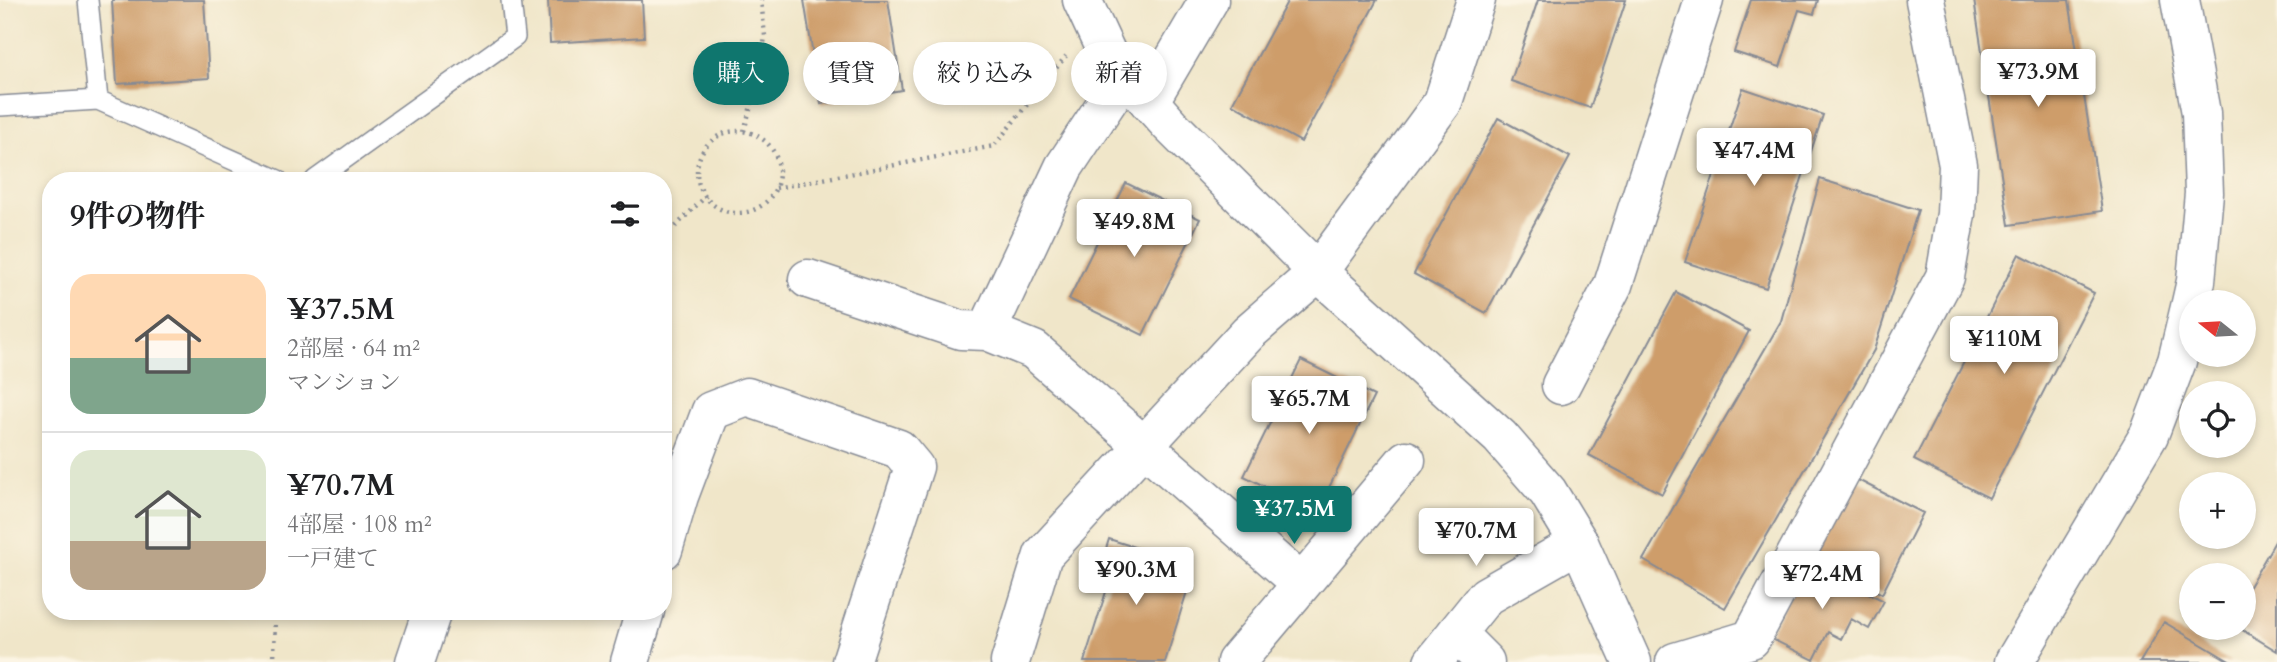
<!DOCTYPE html>
<html lang="ja">
<head>
<meta charset="utf-8">
<style>
	body { margin:0; font-family:Cardo,"Noto Serif JP",serif; background:#f2f2f2; color:#202124; height:100vh; display:flex; flex-direction:column; font-size:26px; white-space:nowrap }
	* { box-sizing:border-box; margin:0 }
	p { font-size:23px; color:#757577 }
	.icon { flex:none; width:38px; height:38px; fill:none; stroke:currentColor; stroke-width:2; stroke-linecap:round; stroke-linejoin:round }
	.map { position:relative; flex:1; overflow:hidden }
	.sheet { position:absolute; left:42px; top:172px; width:630px; height:448px; display:flex; flex-direction:column; background:#fff; border-radius:28px; box-shadow:0 4px 10px #0003 }
	.sheet>* { flex:none }
	.guide { position:absolute; left:693px; top:42px; width:665px; height:63px; display:flex; gap:14px }
	.needle { width:46px; rotate:288deg }
	.buttons { position:absolute; left:2179px; top:290px; display:grid; gap:14px }
	.buttons a { display:grid; place-items:center; width:77px; height:77px; border-radius:50%; background:#fff; box-shadow:0 4px 10px #0003; font-size:35px }
	.price { position:absolute; translate:-50% -60px; padding:0 16px; border-radius:7px; background:#fff; color:#222; font-size:23px; line-height:46px; filter:drop-shadow(0 2px 4px #0008) }
	.price::after { content:''; position:absolute; left:50%; top:42px; width:21px; height:16px; margin-left:-10px; background:inherit; clip-path:polygon(0 0,100% 0,50% 100%) }
	.price.on { background:#0f766e; color:#fff }
	ul { padding:0; list-style:none }
	li { display:flex; align-items:center; gap:21px; height:175px; padding:0 28px }
	li+li { border-top:2px solid #e0e0e0 }
	li span { display:grid; place-items:center; flex:none; width:196px; height:140px; border-radius:21px; color:#555 }
	li>.icon { margin-inline-start:auto }
	span .icon { width:84px; height:84px; fill:#fffc; stroke-width:1 }
	li b { font-size:30px }
	h2 { display:flex; justify-content:space-between; align-items:center; height:84px; padding:0 28px; font-size:30px }
	.tag { padding:0 24px; border-radius:32px; background:#fff; box-shadow:0 4px 10px #0003; font-size:24px; line-height:63px }
	.tag.on { background:#0f766e; color:#fff }
	.map>svg:first-child { display:block }
</style>
</head>
<body>
<div class="map">
<svg width="2277" height="662" viewBox="0 0 2277 662">
	<rect width="100%" height="100%" fill="#fcf5e5"/>
	<filter id="ink" filterUnits="userSpaceOnUse"><feTurbulence type="fractalNoise" baseFrequency=".0143" numOctaves="2"/><feDisplacementMap in="SourceGraphic" scale="14" xChannelSelector="R" yChannelSelector="G"/><feConvolveMatrix kernelMatrix="1 2 1 2 8 2 1 2 1" color-interpolation-filters="sRGB"/></filter>
	<filter id="wash" filterUnits="userSpaceOnUse"><feTurbulence type="fractalNoise" baseFrequency=".00686" numOctaves="4" result="noise"/><feDisplacementMap in="SourceGraphic" scale="28" xChannelSelector="R" yChannelSelector="G"/><feGaussianBlur stdDeviation="1.57" result="paint"/><feColorMatrix in="noise" values="0 0 0 0 0 0 0 0 0 0 0 0 0 0 0 0 0 1.4 0 .05"/><feComposite in="paint" operator="in"/></filter>
	<g filter="url(#wash)">
		<rect width="100%" height="100%" fill="#f0e6c9"/>
		<g id="blocks">
			<path fill="#ce9d6a" d="M112 0H204L209 78 117 84Z
				M548 0H642L644 37 550 43Z
				M804 0H888L902 90 821 104Z
				M1288 0H1377L1301 142 1232 104Z
				M1538 0H1626L1590 108 1511 81Z
				M1751 0H1818L1814 14 1799 10 1780 67 1734 52Z
				M1974 0H2069L2102 211 2009 225Z
				M1743 88 1823 115 1766 288 1685 262Z
				M1498 118 1570 157 1486 313 1414 274Z
				M1820 179 1918 210 1874 350 1725 608 1643 560 1781 321Z
				M1126 183 1200 219 1143 335 1069 299Z
				M2019 254 2094 293 1989 498 1914 460Z
				M1676 292 1749 331 1662 494 1589 455Z
				M1301 360 1374 396 1317 512 1244 476Z
				M1850 476 1923 513 1882 594 1809 556Z
				M2277 538V651L2239 628H2244V595Z
				M1109 539 1172 559 1166 578 1189 585 1165 662H1084L1110 579 1098 575Z
				M1807 561 1884 601 1869 629 1851 619 1841 639 1828 632 1814 660 1768 637Z
				M2164 622 2231 662H2140Z"/>
		</g>
	</g>
	<g filter="url(#ink)">
		<use href="#blocks" fill-opacity="0" stroke="#868a94" stroke-width="2"/>
		<g fill="none" stroke-linecap="round" stroke-linejoin="round">
			<g stroke="#868a94" stroke-width="22">
				<path id="service" d="M88 0 98 100
					M0 106 98 100 278 180
					M315 180 515 37 511 0"/>
			</g>
			<g stroke="#868a94" stroke-width="41">
				<path id="minor" d="M1125 75 1064 167 987 331 1034 350 1301 583
					M1149 102 1209 0
					M808 279 961 330 987 331
					M1561 385 1613 285 1704 0
					M663 550 679 496 711 411 747 397 899 449 914 467 851 662
					M1456 633 1485 662
					M415 662 432 611
					M630 662 645 611
					M1010 662 1043 555 1249 332 1318 272 1443 102 1476 0
					M1236 662 1406 460
					M1433 662 1486 596 1579 543
					M1675 662 1751 639 1945 277 1956 214 1958 165 1925 0"/>
			</g>
			<g stroke="#868a94" stroke-width="41">
				<path id="tertiary" d="M1082 0 1108 56 1170 125 1318 272 1500 437 1548 492 1579 543 1632 662
					M2180 0 2201 113 2204 193 2196 281 2191 303
					M2014 662 2149 435 2177 361 2191 303"/>
			</g>
			<path stroke="#868a94" stroke-width="4.5" stroke-dasharray="2 5" stroke-linecap="butt" d="M744 131 760 74 765 36 761 0
				M697 172a41 41 0 1 1 82 0a41 41 0 1 1-82 0Z
				M776 188 994 146 1066 56
				M663 233 676 226 706 196
				M274 662 275 611"/>
			<use href="#service" stroke="#fff" stroke-width="19"/>
			<use href="#minor" stroke="#fff" stroke-width="38"/>
			<use href="#tertiary" stroke="#fff" stroke-width="38"/>
		</g>
	</g>
</svg>
<div class="buttons">
<a><svg class="needle" viewBox="-14 -14 28 28"><path d="M0-13l5 13h-10z" fill="#e53935"/><path d="M0 13l5-13h-10z" fill="#757577"/></svg></a>
<a><svg class="icon" aria-label="locate" viewBox="0 0 24 24"><circle cx="12" cy="12" r="6"/><path d="M12 2v4M12 18v4M2 12h4M18 12h4"/></svg></a>
<a>+</a>
<a>−</a>
</div>
<b class="price" style="left:2038px;top:109px">¥73.9M</b>
<b class="price" style="left:1754px;top:188px">¥47.4M</b>
<b class="price" style="left:1134px;top:259px">¥49.8M</b>
<b class="price" style="left:2004px;top:376px">¥110M</b>
<b class="price" style="left:1309px;top:436px">¥65.7M</b>
<b class="price on" style="left:1294px;top:546px">¥37.5M</b>
<b class="price" style="left:1476px;top:568px">¥70.7M</b>
<b class="price" style="left:1136px;top:607px">¥90.3M</b>
<b class="price" style="left:1822px;top:611px">¥72.4M</b>
<div class="guide">
<a class="tag on">購入</a>
<a class="tag">賃貸</a>
<a class="tag">絞り込み</a>
<a class="tag">新着</a>
</div>
<section class="sheet">
<h2>9件の物件<svg class="icon" aria-label="filters" viewBox="0 0 24 24"><path d="M4 7h16M4 17h16"/><circle cx="9" cy="7" r="2"/><circle cx="15" cy="17" r="2"/></svg></h2>
<ul>
<li><span style="background:linear-gradient(#ffd9b3 60%,#7fa58c 0)"><svg class="icon" aria-label="home" viewBox="0 0 24 24"><path d="M3 11l9-7 9 7M6 9v11h12V9"/></svg></span><div><b>¥37.5M</b><p>2部屋 · 64 m²</p><p>マンション</p></div></li>
<li><span style="background:linear-gradient(#dfe7d0 65%,#b9a48a 0)"><svg class="icon" aria-label="home" viewBox="0 0 24 24"><path d="M3 11l9-7 9 7M6 9v11h12V9"/></svg></span><div><b>¥70.7M</b><p>4部屋 · 108 m²</p><p>一戸建て</p></div></li>
</ul>
</section>
</div>
</body>
</html>
